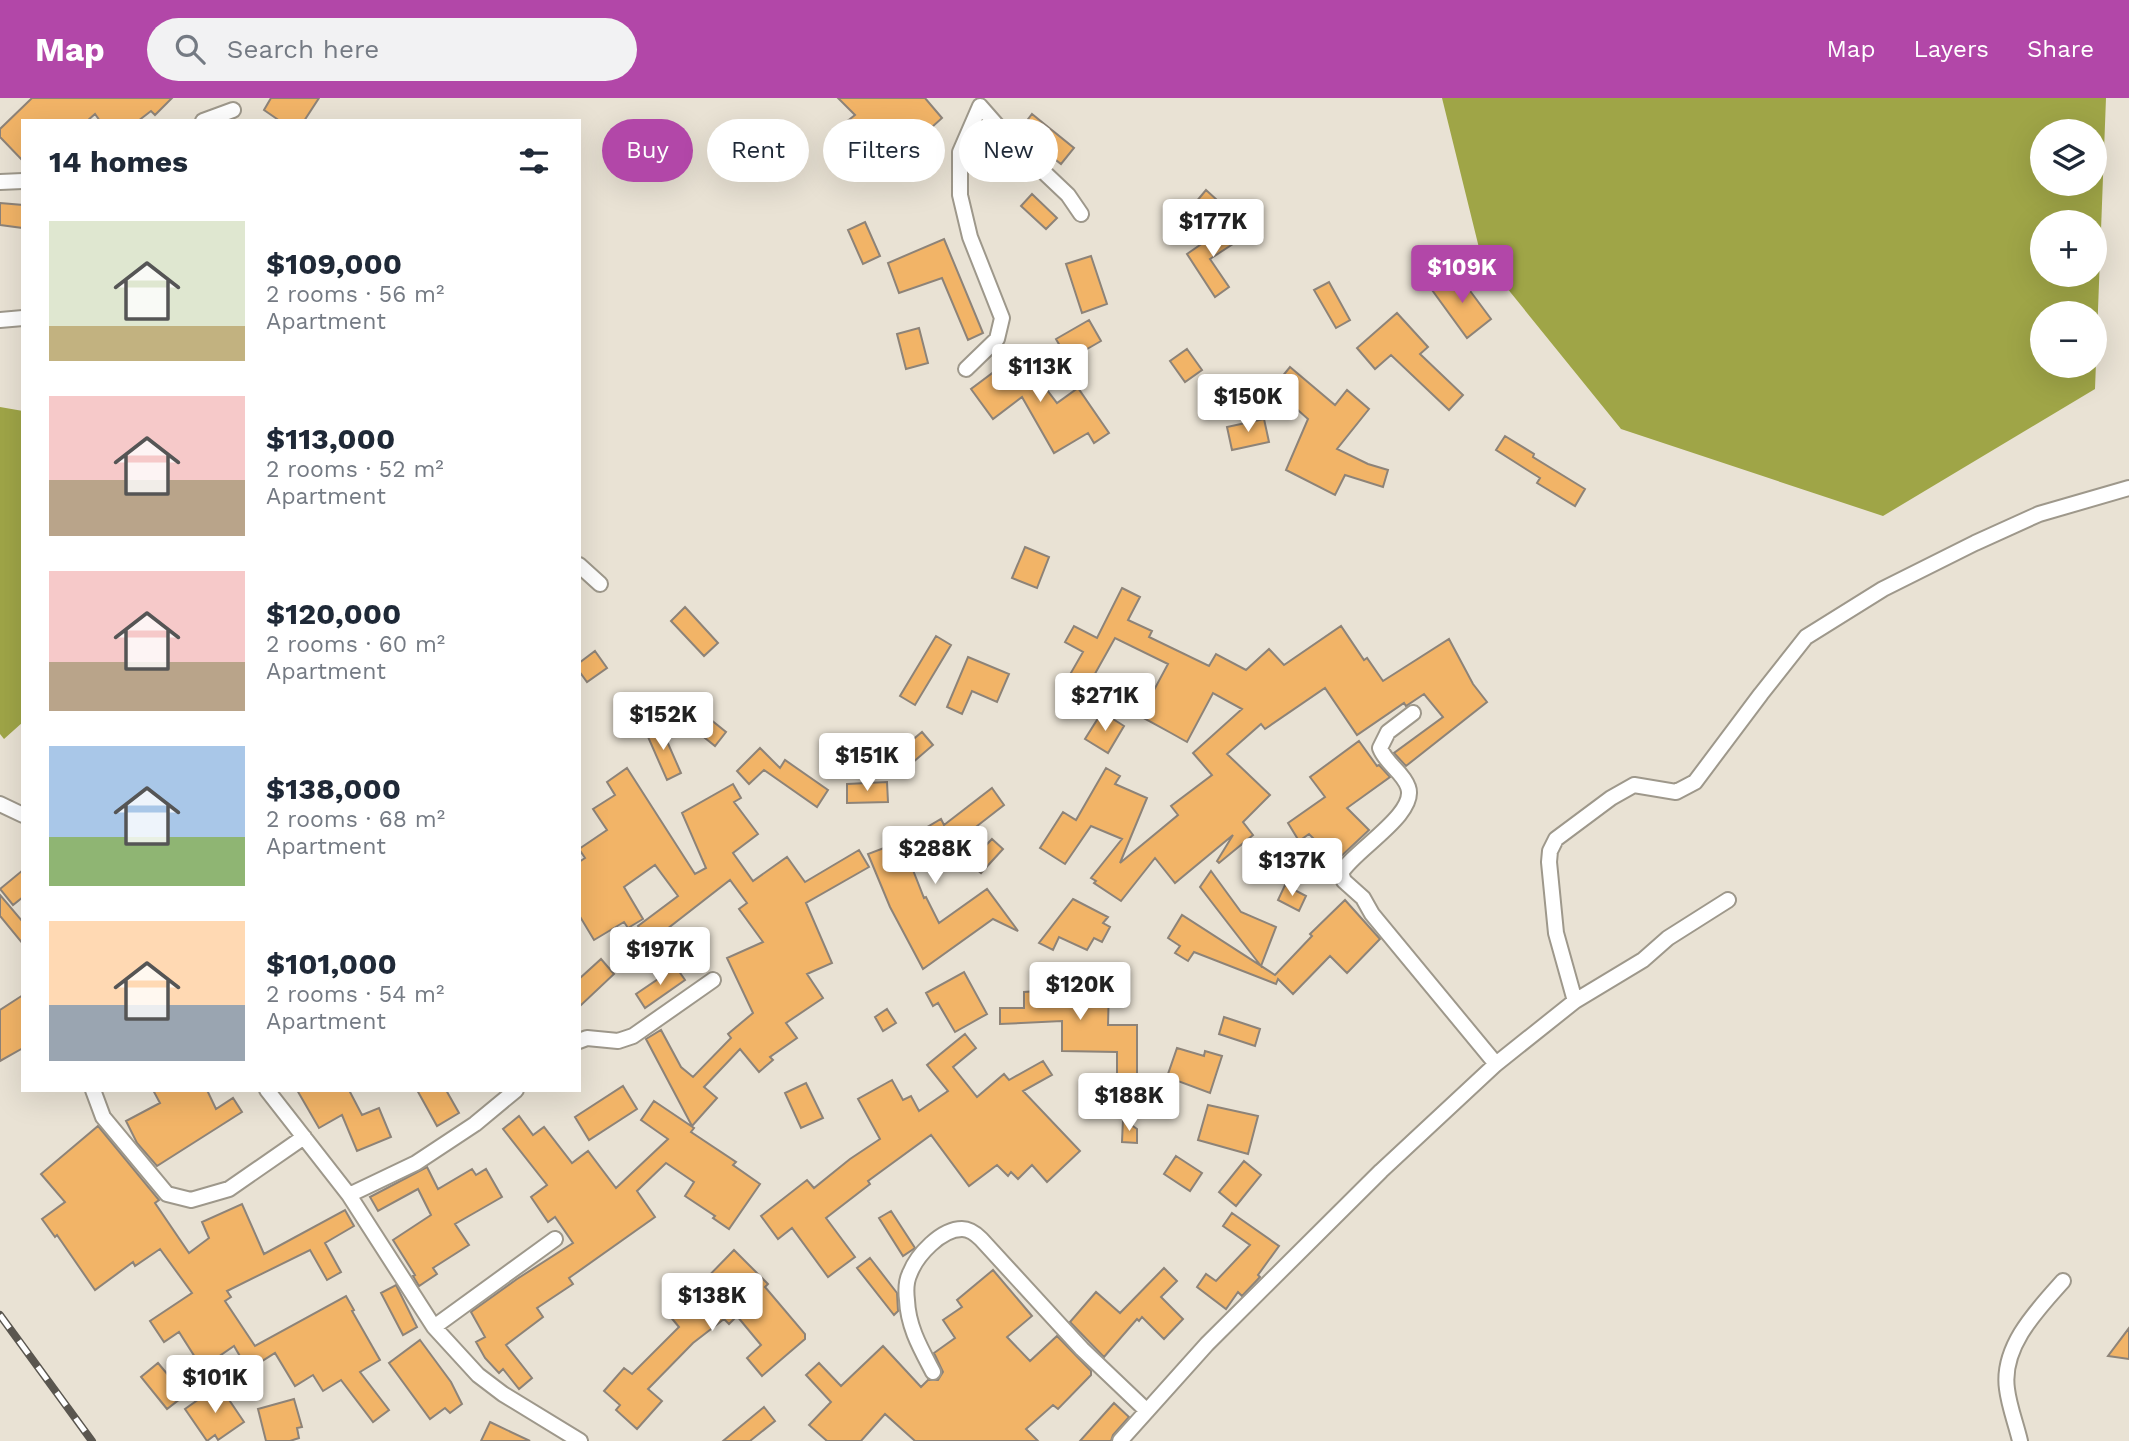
<!DOCTYPE html>
<html lang="en">
<head>
<meta charset="utf-8">
<style>
	body { margin:0; font-family:"Work Sans",sans-serif; background:#f2f2f3; color:#1f2937; height:100vh; display:flex; flex-direction:column; font-size:26px; white-space:nowrap }
	* { box-sizing:border-box; margin:0 }
	p { font-size:23px; color:#747a83 }
	.icon { flex:none; width:38px; height:38px; fill:none; stroke:currentColor; stroke-width:2; stroke-linecap:round; stroke-linejoin:round }
	.map { position:relative; flex:1; overflow:hidden }
	.panel { position:absolute; left:21px; top:21px; width:560px; height:973px; display:flex; flex-direction:column; background:#fff; border-radius:0px; box-shadow:0 7px 28px #0002 }
	.panel>* { flex:none }
	.top-card { position:absolute; left:602px; top:21px; width:665px; height:63px; display:flex; gap:14px }
	.controls { position:absolute; left:2030px; top:21px; display:grid; gap:14px }
	.controls a { display:grid; place-items:center; width:77px; height:77px; border-radius:50%; background:#fff; box-shadow:0 7px 28px #0002; font-size:35px }
	.price { position:absolute; translate:-50% -60px; padding:0 16px; border-radius:7px; background:#fff; color:#222; font-size:23px; line-height:46px; filter:drop-shadow(0 2px 4px #0008) }
	.price::after { content:''; position:absolute; left:50%; top:42px; width:21px; height:16px; margin-left:-10px; background:inherit; clip-path:polygon(0 0,100% 0,50% 100%) }
	.price.selected { background:#b247a8; color:#fff }
	ul { padding:0; list-style:none }
	li { display:flex; align-items:center; gap:21px; height:175px; padding:0 28px }
	li span { display:grid; place-items:center; flex:none; width:196px; height:140px; border-radius:0px; color:#555 }
	li>.icon { margin-inline-start:auto }
	span .icon { width:84px; height:84px; fill:#fffc; stroke-width:1 }
	li b { font-size:30px }
	h2 { display:flex; justify-content:space-between; align-items:center; height:84px; padding:0 28px; font-size:30px }
	.tag { padding:0 24px; border-radius:32px; background:#fff; box-shadow:0 7px 28px #0002; font-size:24px; line-height:63px }
	.tag.selected { background:#b247a8; color:#fff }
	header { display:flex; align-items:center; gap:42px; box-sizing:border-box; height:98px; padding:0 35px; background:#b247a8; color:#fff }
	header strong { font-size:33px }
	nav { display:flex; gap:38px; margin-inline-start:auto; font-size:24px }
	.search { width:490px; height:63px; background:#f2f2f3; display:flex; align-items:center; gap:18px; box-sizing:border-box; padding:0 24px; border-radius:38px; color:#747a83; font-size:26px }
	.map>svg:first-child { display:block }
</style>
</head>
<body>
<header>
<strong>Map</strong>
<div class="search"><svg class="icon" aria-label="search" viewBox="0 0 24 24"><circle cx="10" cy="10" r="6"/><path d="M15 15l6 6"/></svg>Search here</div>
<nav><a>Map</a><a>Layers</a><a>Share</a></nav>
</header>
<div class="map">
<svg width="2129" height="1343" viewBox="0 0 2129 1343">
	<rect width="100%" height="100%" fill="#e9e2d4"/>
	<path fill="#9fa547" fill-rule="evenodd" d="M1442 0H2106L2095 291 1883 418 1621 331 1481 158ZM2042 33H2095V86H2042ZM2042 124H2095V177H2042ZM2042 215H2095V268H2042Z
		M0 309 23 313V624L4 641 0 636Z"/>
	<path fill="#f2b467" stroke="#8d8378" stroke-width="2" d="M32 0H172L155 17 151 13 138 23H100L95 16 87 23H23V63L0 39V31Z
		M271 0H319L304 23H280L264 12Z
		M838 0H925L942 20 909 50 921 70 907 79 883 39 868 52 845 25 855 17Z
		M1032 16 1074 50 1061 66 1019 33Z
		M1206 92 1228 112 1218 123 1196 104Z
		M1032 96 1057 120 1046 131 1021 108Z
		M0 105 23 107V130L0 127Z
		M865 124 880 158 863 166 848 132Z
		M1229 127 1239 142 1210 161 1229 189 1215 199 1187 156Z
		M944 141 983 235 968 242 942 180 899 195 888 165Z
		M1091 158 1107 206 1082 215 1066 166Z
		M1456 174 1491 221 1467 240 1432 192Z
		M1329 184 1350 222 1336 230 1314 192Z
		M1397 215 1428 249 1420 256 1463 297 1449 312 1391 257 1375 271 1357 250Z
		M1089 222 1101 243 1068 262 1056 241Z
		M919 230 928 265 906 271 897 236Z
		M1187 251 1202 272 1185 284 1170 263Z
		M1019 255 1057 305 1078 290 1109 335 1094 345 1088 335 1054 355 1022 299 993 321 971 291Z
		M1290 269 1335 307 1347 292 1369 311 1337 351 1368 366 1388 372 1383 389 1345 377 1335 397 1286 372 1308 321 1273 290Z
		M1264 321 1269 344 1232 352 1227 329Z
		M1505 338 1534 356 1533 359 1585 391 1575 408 1537 385 1540 380 1496 352Z
		M1025 449 1049 459 1037 490 1012 480Z
		M1122 490 1140 499 1128 522 1152 533 1149 539 1209 568 1216 556 1246 572 1269 551 1284 567 1341 528 1364 562 1367 560 1383 583 1449 541 1473 586 1487 604 1406 668 1394 655 1443 619 1424 596 1406 608 1404 605 1357 637 1325 590 1265 631 1261 626 1227 656 1270 697 1243 724 1253 737 1219 765 1217 763 1233 737 1175 785 1155 760 1121 803 1094 785 1096 783 1091 780 1122 741 1091 728 1065 766 1040 750 1063 714 1076 722 1106 670 1120 678 1115 686 1147 700 1120 765 1178 717 1171 708 1212 677 1193 655 1242 611 1213 595 1187 644 1171 635 1140 618 1168 566 1115 540 1087 590 1068 580 1083 554 1065 544 1074 528 1097 540Z
		M685 509 718 545 704 558 671 523Z
		M936 538 951 547 915 607 900 598Z
		M595 553 607 570 587 584 579 573V565Z
		M968 559 1009 576 997 604 972 593 962 616 947 609Z
		M695 609 726 634 715 648 684 623Z
		M1102 614 1124 628 1108 655 1085 641Z
		M659 625 681 675 667 682 645 632Z
		M922 634 933 647 897 678 886 664Z
		M1359 643 1377 668 1379 667 1390 679 1347 710 1369 732 1336 763 1309 736 1299 743 1288 725 1325 699 1310 679Z
		M760 650 780 670 785 662 828 692 817 709 764 672 749 686 737 673Z
		M627 670 695 776 706 770 682 715 733 686 741 700 734 704 758 736 733 755 753 783 787 759 805 784 859 752 869 769 806 805 832 865 807 876 823 900 786 925 797 940 770 959 773 962 759 974 740 951 704 989 717 1000 692 1028 646 941 661 932 681 969 693 979 731 940 728 936 753 915 727 860 763 844 739 811 747 805 730 782 649 845 638 828 678 798 655 767 624 789 643 821 628 830 624 824 594 842 579 817V764L585 760 579 751 607 732 593 711 615 697 607 684Z
		M887 684 888 704 847 705V686Z
		M992 690 1004 707 972 732 911 767 924 800 926 799 939 825 987 791 1018 833 993 821 923 871 890 809 868 756 905 742 941 721 944 727Z
		M992 741 1003 751 981 775 969 765Z
		M23 772V799L13 807 0 791Z
		M1211 773 1241 814 1276 829 1261 868 1200 789Z
		M1285 787 1306 798 1299 813 1278 802Z
		M0 797 23 824V846L0 818Z
		M1073 801 1108 819 1103 825 1110 829 1102 844 1094 840 1087 852 1059 839 1053 852 1039 845Z
		M1345 802 1380 841 1347 875 1330 858 1293 896 1278 881 1276 886 1194 854 1188 863 1175 855 1180 848 1168 840 1182 817 1275 877 1312 838 1310 836Z
		M601 861 614 876 579 909V881Z
		M676 869 685 882 645 910 636 896Z
		M964 874 987 916 955 934 938 905 933 908 926 895Z
		M1054 885 1109 887 1108 927H1137V979H1117V954L1062 953V923L1000 926V910H1024V894L1054 892Z
		M23 897V950L0 963V912Z
		M887 911 896 925 883 933 875 919Z
		M1224 919 1260 931 1255 948 1219 936Z
		M965 936 976 950 953 969 977 999 1004 976 1009 982 1043 963 1052 977 1023 993 1080 1053 1047 1084 1032 1067 1018 1081 1011 1074 1008 1078 997 1067 969 1088 931 1037 868 1083 870 1086 826 1120 855 1159 828 1179 792 1130 778 1141 761 1118 807 1082 814 1090 850 1061 880 1041 858 1001 892 982 903 1002 911 998 919 1013 948 993 927 967Z
		M1177 950 1204 958 1205 953 1222 958 1210 995 1167 979Z
		M806 985 823 1020 801 1030 785 995Z
		M623 988 637 1011 589 1042 575 1019Z
		M153 992H207L216 1011 233 1000 242 1014 157 1068 137 1045 126 1023 160 1005Z
		M297 992H349L362 1017 379 1010 391 1039 357 1053 342 1017 319 1030Z
		M417 992H446L459 1015 437 1028Z
		M654 1003 694 1030 691 1034 736 1064 733 1067 760 1086 729 1131 713 1120 715 1118 685 1098 694 1084 666 1065 637 1093 655 1119 569 1180 573 1186 537 1210 543 1219 506 1247 532 1280 519 1291 503 1271 499 1275 485 1260 476 1244 485 1239 471 1214 517 1181 573 1145 555 1119 548 1124 531 1099 547 1087 503 1031 519 1018 533 1037 544 1029 572 1065 588 1053 616 1090 668 1041 641 1022Z
		M1208 1007 1258 1018 1248 1056 1198 1042Z
		M1123 1021 1137 1031V1045L1122 1044Z
		M98 1028 159 1102 155 1105 189 1155 209 1140 202 1124 242 1106 264 1156 345 1112 354 1128 325 1145 341 1174 327 1182 310 1152 227 1193 231 1199 225 1203 255 1248 346 1198 354 1212 352 1213 380 1262 360 1274 389 1312 373 1324 341 1282 323 1293 313 1277 295 1288 275 1255 248 1272 234 1248 202 1270 179 1234 164 1244 150 1223 192 1195 160 1151 135 1168 133 1164 95 1192 57 1137 55 1139 42 1121 65 1104 41 1076Z
		M1176 1058 1202 1075 1190 1093 1164 1076Z
		M1244 1063 1261 1077 1236 1108 1219 1094Z
		M427 1069 438 1091 472 1071 476 1077 486 1071 502 1099 455 1126 469 1147 433 1170 437 1176 419 1188 413 1178 415 1177 393 1142 431 1117 418 1091 378 1113 370 1099Z
		M891 1113 915 1150 903 1158 879 1120Z
		M1232 1115 1279 1148 1258 1177 1260 1179 1242 1198 1238 1194 1226 1211 1197 1189 1206 1176 1216 1183 1250 1147 1223 1128Z
		M734 1152 768 1186 765 1189 805 1236V1241L762 1278 747 1260 761 1247 737 1218 729 1226 724 1221 693 1245 648 1291 662 1303 637 1331 616 1312 620 1307 604 1293 624 1270 632 1276 679 1229 669 1217 696 1193 695 1192Z
		M870 1160 897 1195 898 1213 894 1217 857 1170Z
		M1164 1170 1177 1183 1161 1199 1183 1221 1164 1241 1142 1219 1139 1223 1137 1221 1104 1259 1070 1224 1096 1194 1120 1215Z
		M993 1172 1032 1218 1007 1239 1030 1263 1057 1238 1091 1273V1277L1058 1311 1053 1307 1026 1331 1038 1343H915L885 1316 861 1343H827L809 1327 831 1304 806 1277 819 1265 841 1288 883 1248 921 1289 928 1282H938L943 1274 934 1255 955 1240 943 1222 962 1209 957 1202Z
		M396 1187 417 1229 403 1237 381 1195Z
		M2129 1230V1261L2108 1258Z
		M420 1242 451 1284 462 1306 450 1315 445 1310 430 1321 389 1265Z
		M158 1265 185 1297 167 1311 141 1279Z
		M219 1287 244 1324 218 1342 215 1337 207 1343 185 1311Z
		M294 1301 302 1329 297 1330 299 1340 290 1343H266L258 1311Z
		M1114 1305 1129 1319 1113 1337 1111 1343H1080Z
		M764 1309 775 1323 750 1343H723Z
		M490 1324 530 1343H481Z"/>
	<g fill="none" stroke-linecap="round" stroke-linejoin="round">
		<g stroke="#9e988b" stroke-width="18">
			<path id="street" d="M203 23 233 12
				M0 84 23 83
				M0 222 23 220
				M966 271 997 241 1002 220 970 139 960 97V54L980 8 1009 41 1068 97 1081 116
				M579 467 600 486
				M1413 615 1388 634 1380 650C1386 666 1403 674 1408 689 1418 716 1354 752 1341 775L1344 783 1363 800 1372 816 1496 966
				M0 706 23 717
				M1575 903 1643 862 1668 840 1728 802
				M579 943 587 940 618 943 633 938 713 882
				M93 992 103 1019 167 1096 191 1102 229 1091 304 1039
				M267 992 349 1097 434 1229 478 1277 503 1296 580 1343
				M349 1097 416 1065 475 1026 516 992
				M434 1229 555 1141
				M933 1274C921 1251 908 1229 907 1202 906 1194 906 1183 910 1175 917 1157 941 1131 962 1131 970 1131 976 1136 981 1141L1082 1251 1147 1313
				M1120 1343 1207 1246 1381 1073 1496 966 1575 903 1556 835 1549 764 1550 753 1556 741 1611 700 1634 687 1676 694 1695 684 1761 596 1806 539 1883 491 1975 445 2039 416 2129 390
				M2020 1343C2016 1326 2009 1308 2007 1291 2001 1249 2037 1212 2063 1183"/>
		</g>
		<use href="#street" stroke="#fff" stroke-width="14"/>
		<g stroke="#5a564f" stroke-width="8">
			<path id="rail" d="M0 1217 92 1343"/>
		</g>
		<use href="#rail" stroke="#fff" stroke-width="5" stroke-dasharray="16" stroke-linecap="butt"/>
	</g>
</svg>
<div class="controls">
<a><svg class="icon" aria-label="layers" viewBox="0 0 24 24"><path d="M12 4l9 5-9 5-9-5zM3 14l9 5 9-5"/></svg></a>
<a>+</a>
<a>−</a>
</div>
<b class="price" style="left:1213px;top:161px">$177K</b>
<b class="price selected" style="left:1462px;top:207px">$109K</b>
<b class="price" style="left:1040px;top:306px">$113K</b>
<b class="price" style="left:1248px;top:336px">$150K</b>
<b class="price" style="left:1105px;top:635px">$271K</b>
<b class="price" style="left:663px;top:654px">$152K</b>
<b class="price" style="left:867px;top:695px">$151K</b>
<b class="price" style="left:935px;top:788px">$288K</b>
<b class="price" style="left:1292px;top:800px">$137K</b>
<b class="price" style="left:660px;top:889px">$197K</b>
<b class="price" style="left:1080px;top:924px">$120K</b>
<b class="price" style="left:1129px;top:1035px">$188K</b>
<b class="price" style="left:712px;top:1235px">$138K</b>
<b class="price" style="left:215px;top:1317px">$101K</b>
<div class="top-card">
<a class="tag selected">Buy</a>
<a class="tag">Rent</a>
<a class="tag">Filters</a>
<a class="tag">New</a>
</div>
<section class="panel">
<h2>14 homes<svg class="icon" aria-label="filters" viewBox="0 0 24 24"><path d="M4 7h16M4 17h16"/><circle cx="9" cy="7" r="2"/><circle cx="15" cy="17" r="2"/></svg></h2>
<ul>
<li><span style="background:linear-gradient(#dfe7d0 75%,#c2b280 0)"><svg class="icon" aria-label="home" viewBox="0 0 24 24"><path d="M3 11l9-7 9 7M6 9v11h12V9"/></svg></span><div><b>$109,000</b><p>2 rooms · 56 m²</p><p>Apartment</p></div></li>
<li><span style="background:linear-gradient(#f6c9c9 60%,#b9a48a 0)"><svg class="icon" aria-label="home" viewBox="0 0 24 24"><path d="M3 11l9-7 9 7M6 9v11h12V9"/></svg></span><div><b>$113,000</b><p>2 rooms · 52 m²</p><p>Apartment</p></div></li>
<li><span style="background:linear-gradient(#f6c9c9 65%,#b9a48a 0)"><svg class="icon" aria-label="home" viewBox="0 0 24 24"><path d="M3 11l9-7 9 7M6 9v11h12V9"/></svg></span><div><b>$120,000</b><p>2 rooms · 60 m²</p><p>Apartment</p></div></li>
<li><span style="background:linear-gradient(#a9c7e8 65%,#8fb573 0)"><svg class="icon" aria-label="home" viewBox="0 0 24 24"><path d="M3 11l9-7 9 7M6 9v11h12V9"/></svg></span><div><b>$138,000</b><p>2 rooms · 68 m²</p><p>Apartment</p></div></li>
<li><span style="background:linear-gradient(#ffd9b3 60%,#9aa5b1 0)"><svg class="icon" aria-label="home" viewBox="0 0 24 24"><path d="M3 11l9-7 9 7M6 9v11h12V9"/></svg></span><div><b>$101,000</b><p>2 rooms · 54 m²</p><p>Apartment</p></div></li>
</ul>
</section>
</div>
</body>
</html>
